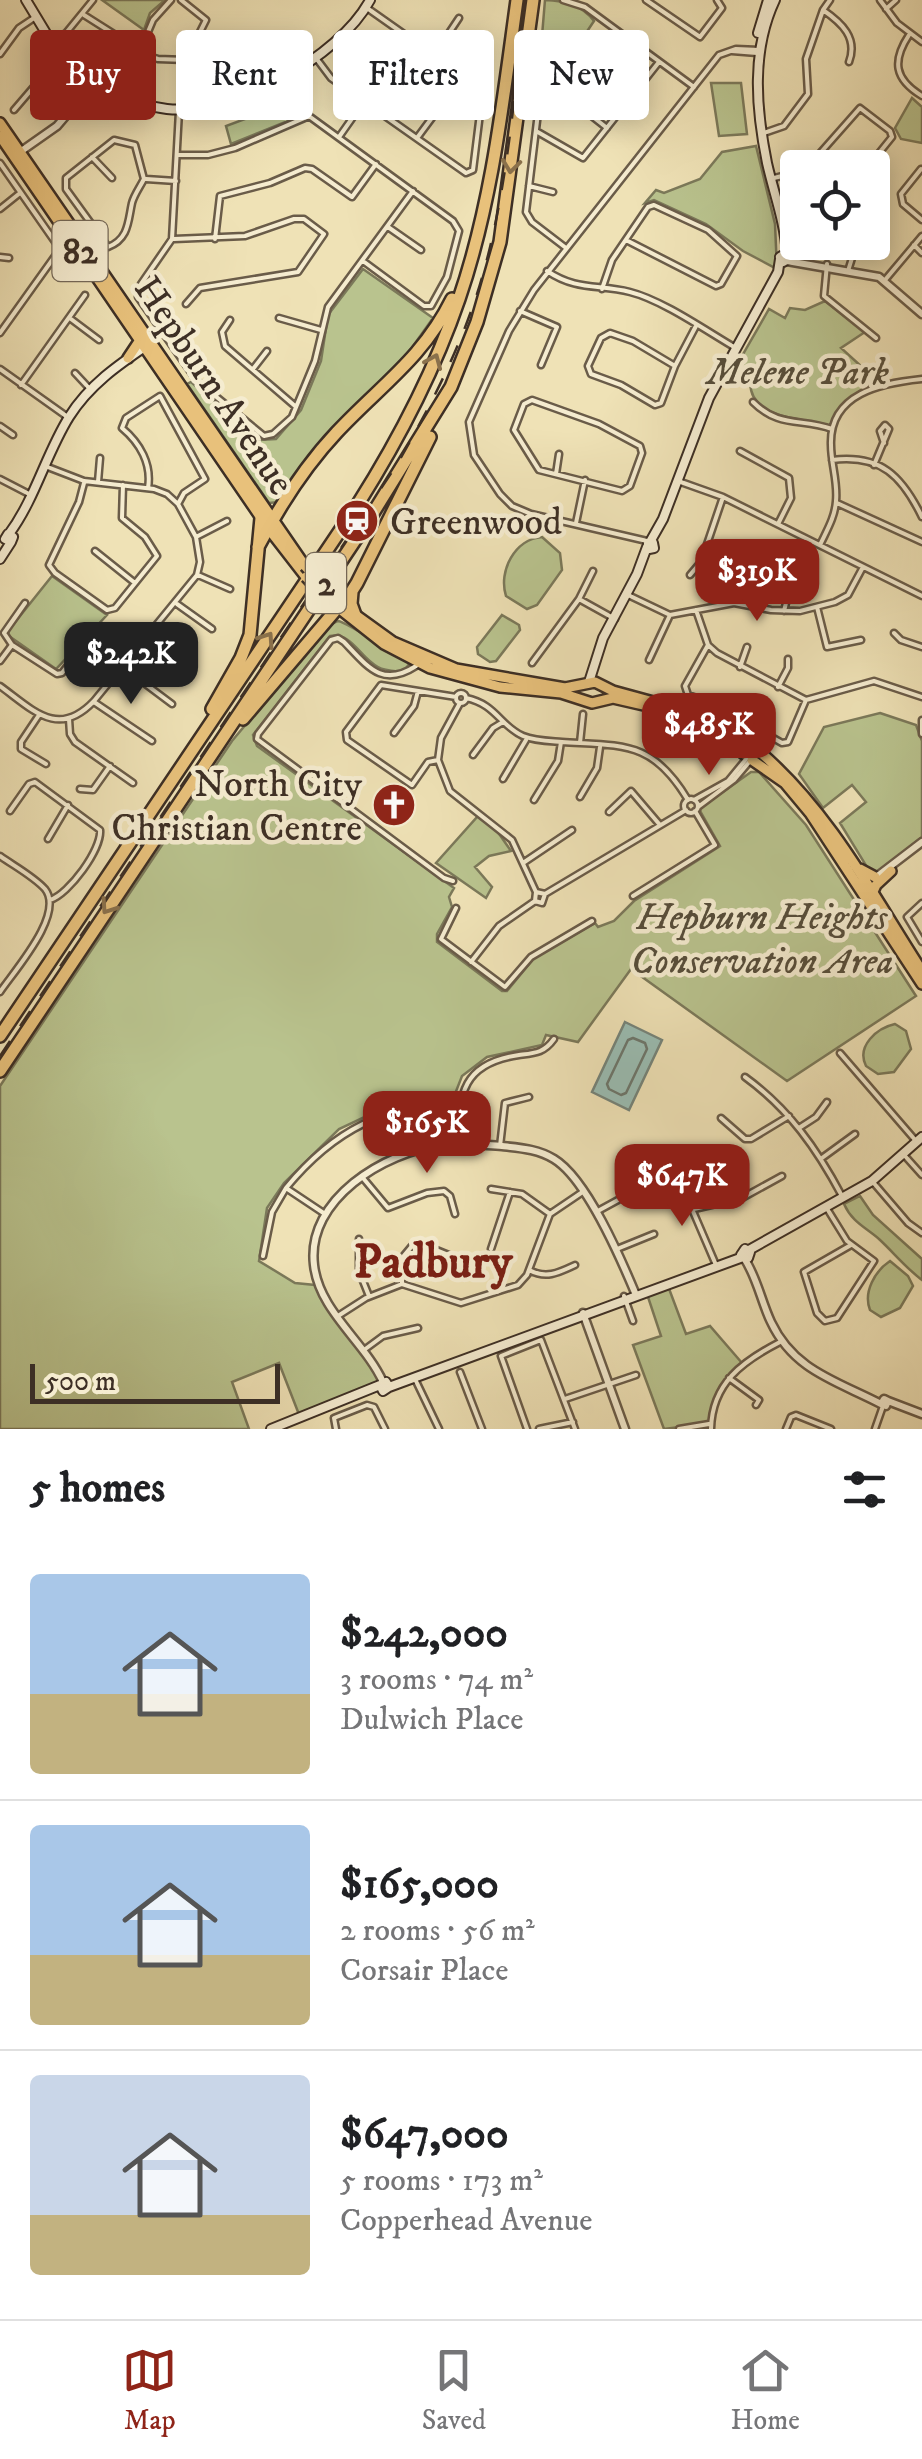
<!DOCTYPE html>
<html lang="en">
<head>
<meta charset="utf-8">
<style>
	body { margin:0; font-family:"IM FELL DW Pica",serif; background:#f2f2f2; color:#202124; height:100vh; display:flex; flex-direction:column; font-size:38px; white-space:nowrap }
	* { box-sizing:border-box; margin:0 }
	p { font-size:32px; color:#757577 }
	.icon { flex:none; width:55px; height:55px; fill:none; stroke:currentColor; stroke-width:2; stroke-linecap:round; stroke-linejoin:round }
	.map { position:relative; height:1429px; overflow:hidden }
	.side { display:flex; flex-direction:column; background:#fff; flex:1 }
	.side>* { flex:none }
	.hud { position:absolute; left:30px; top:30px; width:862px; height:90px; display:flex; gap:20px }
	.buttons { position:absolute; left:780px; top:150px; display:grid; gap:20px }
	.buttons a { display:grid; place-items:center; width:110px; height:110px; border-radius:10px; background:#fff; box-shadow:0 5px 25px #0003; font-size:50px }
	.scale { position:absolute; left:30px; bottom:25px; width:250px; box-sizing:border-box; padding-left:10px; border:5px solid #3d2f25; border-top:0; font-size:28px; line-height:35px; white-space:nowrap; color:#3d2f25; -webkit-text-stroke:8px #f5ecd0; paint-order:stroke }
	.price { position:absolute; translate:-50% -85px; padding:0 22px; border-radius:20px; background:#8f2418; color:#fff; font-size:32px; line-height:65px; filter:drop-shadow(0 2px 5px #0008) }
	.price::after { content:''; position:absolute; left:50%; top:60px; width:30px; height:22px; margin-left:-15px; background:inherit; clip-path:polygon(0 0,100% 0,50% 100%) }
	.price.selected { background:#222; color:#fff }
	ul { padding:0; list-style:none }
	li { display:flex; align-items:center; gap:30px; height:250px; padding:0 30px }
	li+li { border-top:2px solid #e0e0e0 }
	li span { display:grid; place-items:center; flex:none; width:280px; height:200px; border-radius:10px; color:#555 }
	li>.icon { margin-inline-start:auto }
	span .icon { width:120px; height:120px; fill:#fffc; stroke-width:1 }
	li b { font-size:42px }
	h2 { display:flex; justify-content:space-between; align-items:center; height:120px; padding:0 30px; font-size:42px }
	.pill { padding:0 35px; border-radius:10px; background:#fff; box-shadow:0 5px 25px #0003; font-size:35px; line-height:90px }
	.pill.selected { background:#8f2418; color:#fff }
	.menu { display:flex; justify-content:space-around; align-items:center; height:140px; border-top:2px solid #e0e0e0; background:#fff; font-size:28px; color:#757577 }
	.menu a { display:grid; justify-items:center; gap:5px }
	.menu .selected { color:#8f2418 }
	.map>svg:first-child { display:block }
</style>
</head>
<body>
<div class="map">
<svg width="922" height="1429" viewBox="0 0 922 1429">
	<rect width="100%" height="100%" fill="#efe2b6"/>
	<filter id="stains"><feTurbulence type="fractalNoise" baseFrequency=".002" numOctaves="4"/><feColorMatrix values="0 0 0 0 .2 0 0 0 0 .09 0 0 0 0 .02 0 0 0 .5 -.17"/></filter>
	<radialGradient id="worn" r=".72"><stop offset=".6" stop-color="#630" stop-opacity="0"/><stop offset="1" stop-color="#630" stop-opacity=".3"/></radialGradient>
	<path fill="#b9c38e" stroke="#7b795a" stroke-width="2.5" d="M102 0H165L150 13 144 30Z
		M545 0C565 1 582 5 594 21L574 51 541 48Z
		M711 83H741L747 134 719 136Z
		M912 98 922 107V143L901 139 895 128Z
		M280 106 288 121 231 144 226 126Z
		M756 146 775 224 777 269 743 251 706 224 654 200 645 203 656 190 664 193 700 179 722 152Z
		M363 269 433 318 391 377 279 502 269 503 187 384 191 382 259 440 276 439 301 410 321 361 328 315Z
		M825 301 865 332 841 348 862 367 869 385C851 395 840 408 831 426 804 417 743 421 751 375L738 363 769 309 785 318 790 308 805 310Z
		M542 537 560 553 562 570 537 605 527 609 506 596C498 571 515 539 542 537Z
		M52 576 107 615 56 669 9 636 8 631Z
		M502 615 519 625 520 630 496 661 490 662 478 654 477 647Z
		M338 621C348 622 395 655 410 663L403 672C395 671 385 671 378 667 360 658 352 632 330 636L253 735 257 746 454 888 449 897 452 907 437 934V942L502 991H507L534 958 595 923 598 927 614 921 634 901 720 846 699 809 751 772H759L806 825 916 996 787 1081 631 969 578 1042 546 1035 542 1045 487 1057 462 1076 453 1099 432 1097 388 1106 339 1129 284 1183 267 1208 259 1261 295 1283 315 1285 379 1378 376 1384 300 1417 279 1363 232 1382 249 1429H0V1086L232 741 328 626Z
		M880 713 916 725 922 741V837L873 877 840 823 866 802 852 785 823 808 799 774 824 727Z
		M478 816 495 828 511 851 489 856 475 867 492 887 486 898 436 863Z
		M895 1024 906 1031 911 1049 894 1072 878 1074 866 1066C856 1046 877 1028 895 1024Z
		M860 1196 873 1215 922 1259V1280C906 1268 894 1253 879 1239 865 1227 852 1222 844 1204Z
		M890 1261 908 1276 913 1286 900 1308 881 1317 870 1310C863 1292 875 1271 890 1261Z
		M668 1286 686 1334 710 1326 742 1363 725 1384 711 1423 664 1429 633 1345 661 1336 647 1294Z"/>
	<path fill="#9abdb3" stroke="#75847a" stroke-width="2.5" d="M625 1022 662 1040 629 1110 592 1092Z"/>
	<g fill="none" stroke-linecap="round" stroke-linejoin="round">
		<path stroke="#6c766c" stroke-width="2.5" d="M633 1038 645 1043 647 1049 626 1093 621 1095 609 1089 607 1084 628 1040Z"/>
		<g stroke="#6a5c49" stroke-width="9">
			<path id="minor" d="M563 0 585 7 694 87
				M646 0 700 37 722 8 717 0
				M880 0 897 23 922 42
				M367 8 482 89
				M886 9 896 0
				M823 10C842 23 858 38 849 62
				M84 15 114 34
				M909 35C892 61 894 79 922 96
				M52 43 66 33 93 0
				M732 51 757 53
				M139 53 158 59 186 60 206 20 181 0
				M0 54 19 28 34 18
				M435 54 459 18
				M316 58 331 78 466 173 473 170 489 41
				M350 92 371 64
				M121 96 153 20 171 0
				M241 97 230 66 241 47
				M579 106 607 128
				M14 110 44 75 65 55
				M179 111 172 239 141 284 138 297 197 381 264 436 273 434 292 417 315 361 328 307 413 191
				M385 115 405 87
				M536 131 583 158 659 62
				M761 134 784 126 808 94 806 59 823 10 830 0
				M339 137 365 100
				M417 138 437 111
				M114 140 135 145 144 179C140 187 134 195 132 203 128 221 129 239 108 247L66 189V178Z
				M178 155H208L235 148 309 116 453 221 459 231 447 277 431 306H424L363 261
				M92 157 112 178
				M0 163 60 249 0 333
				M807 168 860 108 890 131 892 137 867 168
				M921 169 901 194 903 204 922 220
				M774 178 798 172
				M146 179 176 181
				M529 186 553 192
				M0 209 20 193
				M783 222 798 217
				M388 227 421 250
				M174 239 245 236 294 219H304L324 234 298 272 200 288 186 304
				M215 239 220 196 270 183 305 168 312 169 352 197 376 164
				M914 245 922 253
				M566 248 532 222 526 212 545 55 554 50 579 55 634 95
				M0 257 9 258
				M827 264 824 296 876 338
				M547 271C577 291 598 284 630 292 662 300 705 330 734 347
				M848 271 857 242
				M885 280 922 236
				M602 289 612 260 648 207 654 205 708 230 737 256 721 284 716 286 626 240
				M520 311 557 327 541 365
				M279 318 321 330
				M71 319 99 340
				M230 320 222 332 225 346 295 406
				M675 366 633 341 610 333 601 338 588 366 591 374 621 385 655 405 661 403 675 366 696 326
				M0 369 69 418
				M253 369 267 351
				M75 373 89 388
				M21 385 85 295
				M532 400 599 424 640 446 642 453 630 486 622 491 539 470 514 430 524 404Z
				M753 402C779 428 801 418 832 429
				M0 426 13 435
				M740 451 789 478 791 498 778 524
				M832 460C881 454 902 476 922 517
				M874 465 889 429 885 425 880 431 884 443
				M556 474 559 454
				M0 479 31 495
				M678 481 723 497 922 596
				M98 482 100 458
				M84 483 79 502 49 565 55 573 107 610 115 608 157 556 145 537 122 518 123 485
				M148 488C152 464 140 443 122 428L126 418 160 396 205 479 184 493 178 504
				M837 503 922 542
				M576 523 585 480
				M196 537 227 521
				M647 541 531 514 512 506 500 494 474 455 469 422 509 331 534 290 719 55 736 49 759 50
				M820 545C827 530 835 517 836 501 838 482 831 464 831 445 829 393 882 383 922 379
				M95 551 135 583
				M198 575 230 589
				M690 575 701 562 723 497
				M626 594 670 615 734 603 771 610 800 611 835 602 848 595 863 567
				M579 599 593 571
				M25 603 4 633 12 645 57 674 62 673 83 646
				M734 603 748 558
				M177 604 212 629
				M817 607 827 647 861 640
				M696 610 708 645 717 653 806 700 874 681 922 697
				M784 611 792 579
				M894 633 901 640 922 647
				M150 634 193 667
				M708 645 685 686 688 695 711 703 782 743 788 742 806 700
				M649 660 670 615
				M0 661 12 645
				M532 663 579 599 615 619
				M416 666C382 688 368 667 344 642L338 638 331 640 258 734 257 739 444 878 453 881
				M740 667 747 647
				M124 668 172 704
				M0 686C33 710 58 739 94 701L197 575 200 562 196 537 178 504 167 494 154 489 84 481 45 466
				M778 687 788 668V659
				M456 698a5 5 0 1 1 10 0a5 5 0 1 1-10 0Z
				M456 697 381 685 346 732 347 740 412 785 428 762 438 760 441 738 460 703
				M466 698C496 704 500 726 523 736 535 741 549 741 562 742 625 746 653 741 688 800
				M94 702 152 741
				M39 715 21 742V749L46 764
				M69 719 70 734 75 742 133 783
				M922 720V734
				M394 733 414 706 418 691
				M580 743 583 714
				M473 755 493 728 503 722
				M438 760 450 791 512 840 536 892
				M503 779 526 740
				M80 789 93 790 110 766
				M580 797 597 768 600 747
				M684 806a7 7 0 1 1 14 0a7 7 0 1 1-14 0Z
				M534 800 558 761 561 742
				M694 800 728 781 747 758
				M698 807 734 780 750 761
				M10 811 29 784 35 782 100 830C102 849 69 894 50 900
				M609 812 631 791 660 825
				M48 839 68 805
				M0 856C14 866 33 876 45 889 65 914 15 970 0 992
				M523 863 572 830
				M545 894 686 810
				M633 896 715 845 695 811
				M922 903 907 917 922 942
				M456 908 441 939 505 987 531 957 592 921
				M471 962 499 926 535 901 542 903 545 894 536 892 535 901
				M840 1053 916 1141
				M745 1077C789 1109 817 1149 842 1196
				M721 1118 745 1139H751L789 1116
				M799 1128 816 1117 827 1102
				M459 1143C458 1093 463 1063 519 1055 535 1053 544 1053 554 1039
				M500 1146 505 1103 529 1097
				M905 1156 922 1175
				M696 1157 728 1184 734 1201
				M822 1158 855 1134
				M363 1178 388 1208 427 1193 444 1191 450 1196 455 1214
				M872 1181 908 1223 922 1233
				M660 1182 692 1209 716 1265
				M491 1189 522 1194 550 1214
				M826 1207 847 1241 874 1261 837 1318 825 1321 817 1313 804 1272 851 1245
				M694 1209 742 1198 782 1176
				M596 1212 618 1200
				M325 1214 286 1188C333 1131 386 1102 460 1106
				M359 1239V1271L369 1296
				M491 1249 510 1192
				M617 1249 654 1234
				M263 1256 272 1212 286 1188
				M529 1270C546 1279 558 1273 575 1265
				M402 1284V1258L412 1246 424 1245 456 1258
				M624 1296 633 1321
				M338 1316 366 1298 402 1284 461 1303 518 1285 527 1275 550 1214 584 1191
				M364 1350 383 1336 418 1328
				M460 1372 482 1429
				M729 1378 759 1400 756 1405
				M415 1379 439 1429
				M565 1399 636 1375
				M336 1429 334 1418 367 1405 374 1407 385 1429
				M527 1429 501 1356 541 1340 575 1429
				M539 1429 573 1422
				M679 1429 709 1424
				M711 1429C712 1383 743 1361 780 1342
				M786 1429 791 1417 796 1415 831 1429
				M875 1429 883 1406"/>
		</g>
		<g stroke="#6a5c49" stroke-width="11">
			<path id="tertiary" d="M20 152 57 126 91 86
				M787 261 879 277 922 314
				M875 878 922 842
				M744 1258C757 1277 761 1301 771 1322 794 1371 837 1381 881 1404
				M583 1313 625 1429
				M383 1382C365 1342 319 1311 314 1265 306 1199 385 1152 441 1145 461 1142 482 1145 502 1146 520 1148 538 1149 554 1159 587 1179 621 1259 636 1295
				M888 1401 884 1399 881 1404 886 1406 888 1401 922 1414"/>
		</g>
		<g stroke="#3d2f25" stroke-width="12">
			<path id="secondary" d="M26 0 52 43 86 80
				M775 0C751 51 756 109 767 163 774 194 785 222 787 255
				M758 33 768 0
				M89 76 96 78 94 85 87 83Z
				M94 85C119 93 140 106 167 109 232 116 339 58 370 0
				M785 254 788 259 783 262 780 257Z
				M8 534 13 537 11 542 5 539Z
				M9 534C35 499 46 454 69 417 89 385 118 365 149 344
				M650 542 663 519 709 398 778 272 780 259
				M653 543 654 548 649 549 648 544Z
				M0 559 11 542
				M589 682 603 638 637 574 647 547
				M745 1249 750 1252 748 1258 741 1255Z
				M749 1250 872 1181 922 1137
				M386 1382 389 1387 383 1391 380 1385Z
				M389 1387 743 1257
				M271 1429 380 1385"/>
		</g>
		<g stroke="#3d2f25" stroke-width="14">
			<path id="primary" d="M0 123 305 566
				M0 136 268 528 306 577
				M128 358 140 340
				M331 602 384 644 430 668 500 687 561 693 592 703 613 698 661 709 718 733 744 754
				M350 611 393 642 456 669 565 688 595 682 613 691 690 712 750 744
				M760 752C829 811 873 895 922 971
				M752 760 785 783 810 813 922 984
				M860 869 875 877
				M872 894 876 885 891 871"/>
		</g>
		<g stroke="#3d2f25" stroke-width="16">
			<path id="motorway" d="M258 547C279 507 306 465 337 432 380 386 423 358 452 299
				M352 592 351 604 355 615
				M332 603 345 602 357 583 430 437
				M212 709 241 658 250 635 261 518
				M243 719 334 612 336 601
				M0 1036 358 504C399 439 434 372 459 299 492 203 503 101 517 0
				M0 1071 370 518 451 387 477 322 500 242 533 0"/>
		</g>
		<use href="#minor" stroke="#f5ecd0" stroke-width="4"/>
		<use href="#tertiary" stroke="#f5ecd0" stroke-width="6"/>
		<use href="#secondary" stroke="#f5ecd0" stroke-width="8"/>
		<use href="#primary" stroke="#e8c17b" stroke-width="9"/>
		<use href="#motorway" stroke="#e8c17b" stroke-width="11"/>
		<path stroke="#3d2f25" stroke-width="2.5" stroke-dasharray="18 18" stroke-linecap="butt" d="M0 1056 396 466C428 411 457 355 477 294 507 200 514 97 525 0"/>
		<g stroke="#3d2f25" stroke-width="14" stroke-linecap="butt">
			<path id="primary-bridge" d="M305 566 329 592
				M306 577 325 597"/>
		</g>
		<use href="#primary-bridge" stroke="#e8c17b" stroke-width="9"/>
	</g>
	<defs><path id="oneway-chevron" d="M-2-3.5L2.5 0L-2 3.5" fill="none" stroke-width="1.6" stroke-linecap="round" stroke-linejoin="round" transform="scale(2.5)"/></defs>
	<g stroke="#8a714c">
		<use href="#oneway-chevron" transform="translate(511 166) rotate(97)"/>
		<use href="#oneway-chevron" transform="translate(434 361) rotate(-67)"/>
		<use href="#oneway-chevron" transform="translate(267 639) rotate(-56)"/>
		<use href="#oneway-chevron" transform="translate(108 907) rotate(124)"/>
	</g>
	<defs>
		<g id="station-disc" transform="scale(2.25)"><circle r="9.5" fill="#8f2418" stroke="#f5ecd0"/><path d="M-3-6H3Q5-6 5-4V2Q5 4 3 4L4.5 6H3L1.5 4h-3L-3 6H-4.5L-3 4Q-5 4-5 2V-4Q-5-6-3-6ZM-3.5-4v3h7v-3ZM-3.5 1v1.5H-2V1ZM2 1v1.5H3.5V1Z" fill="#fff"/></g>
		<g id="church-disc" transform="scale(2.25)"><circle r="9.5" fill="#8f2418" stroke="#f5ecd0"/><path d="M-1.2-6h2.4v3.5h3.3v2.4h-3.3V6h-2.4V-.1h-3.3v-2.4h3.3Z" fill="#fff"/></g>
	</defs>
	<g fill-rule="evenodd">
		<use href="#station-disc" x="357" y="521"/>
		<use href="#church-disc" x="394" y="805"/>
	</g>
	<g text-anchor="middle" stroke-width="9" stroke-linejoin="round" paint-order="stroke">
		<g fill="#f5ecd0" stroke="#746858" stroke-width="2.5">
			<rect x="52.5" y="221" width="55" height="60" rx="8"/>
			<rect x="306" y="553" width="40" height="60" rx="8"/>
		</g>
		<g font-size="35" font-weight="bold" fill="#3d2f25">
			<text x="80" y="263">82</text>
			<text x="326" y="595">2</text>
		</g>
		<g font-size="38" font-style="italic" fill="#564d3a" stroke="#f5ecd0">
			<text x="798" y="384">Melene Park</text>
			<text x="762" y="929">Hepburn Heights<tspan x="762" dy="44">Conservation Area</tspan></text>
		</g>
		<g font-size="38" fill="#3d2f25" stroke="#f5ecd0">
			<text transform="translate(215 385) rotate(56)" y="13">Hepburn Avenue</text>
		</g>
		<g font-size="38" fill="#3d2f25" stroke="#f5ecd0" text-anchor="start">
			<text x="390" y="534">Greenwood</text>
			<text x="362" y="796" text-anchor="end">North City<tspan x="362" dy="44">Christian Centre</tspan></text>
		</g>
		<g font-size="48" font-weight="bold" fill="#7a1f14" stroke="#f5ecd0">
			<text x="433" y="1277">Padbury</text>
		</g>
	</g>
	<rect width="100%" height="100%" filter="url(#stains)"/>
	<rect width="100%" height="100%" fill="url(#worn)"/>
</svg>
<div class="buttons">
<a><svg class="icon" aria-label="locate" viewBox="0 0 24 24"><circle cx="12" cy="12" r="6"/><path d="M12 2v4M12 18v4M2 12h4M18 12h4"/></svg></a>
</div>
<div class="scale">500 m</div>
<b class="price" style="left:757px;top:624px">$319K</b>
<b class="price selected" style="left:131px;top:707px">$242K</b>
<b class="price" style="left:709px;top:778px">$485K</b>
<b class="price" style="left:427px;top:1176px">$165K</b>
<b class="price" style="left:682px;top:1229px">$647K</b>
<div class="hud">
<a class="pill selected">Buy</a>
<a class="pill">Rent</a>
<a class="pill">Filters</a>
<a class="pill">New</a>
</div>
</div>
<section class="side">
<h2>5 homes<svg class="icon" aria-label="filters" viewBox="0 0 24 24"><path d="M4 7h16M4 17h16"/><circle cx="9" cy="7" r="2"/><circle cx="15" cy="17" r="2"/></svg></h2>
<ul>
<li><span style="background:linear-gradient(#a9c7e8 60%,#c2b280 0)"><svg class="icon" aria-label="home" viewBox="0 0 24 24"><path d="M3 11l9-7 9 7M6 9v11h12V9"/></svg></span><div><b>$242,000</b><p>3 rooms · 74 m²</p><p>Dulwich Place</p></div></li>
<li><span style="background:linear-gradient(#a9c7e8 65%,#c2b280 0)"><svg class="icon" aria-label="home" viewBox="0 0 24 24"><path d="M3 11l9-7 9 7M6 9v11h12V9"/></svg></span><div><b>$165,000</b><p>2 rooms · 56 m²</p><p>Corsair Place</p></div></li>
<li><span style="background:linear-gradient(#c9d6e8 70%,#c2b280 0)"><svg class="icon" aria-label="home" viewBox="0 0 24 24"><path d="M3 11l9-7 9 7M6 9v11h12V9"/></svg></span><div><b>$647,000</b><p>5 rooms · 173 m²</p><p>Copperhead Avenue</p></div></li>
</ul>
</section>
<nav class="menu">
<a class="selected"><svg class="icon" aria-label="map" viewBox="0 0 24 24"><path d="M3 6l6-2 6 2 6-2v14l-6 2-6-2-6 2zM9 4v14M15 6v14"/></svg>Map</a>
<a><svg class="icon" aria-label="saved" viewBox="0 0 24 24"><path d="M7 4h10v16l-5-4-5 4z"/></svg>Saved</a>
<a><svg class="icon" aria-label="home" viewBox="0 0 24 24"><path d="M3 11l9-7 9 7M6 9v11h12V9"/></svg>Home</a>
</nav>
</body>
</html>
